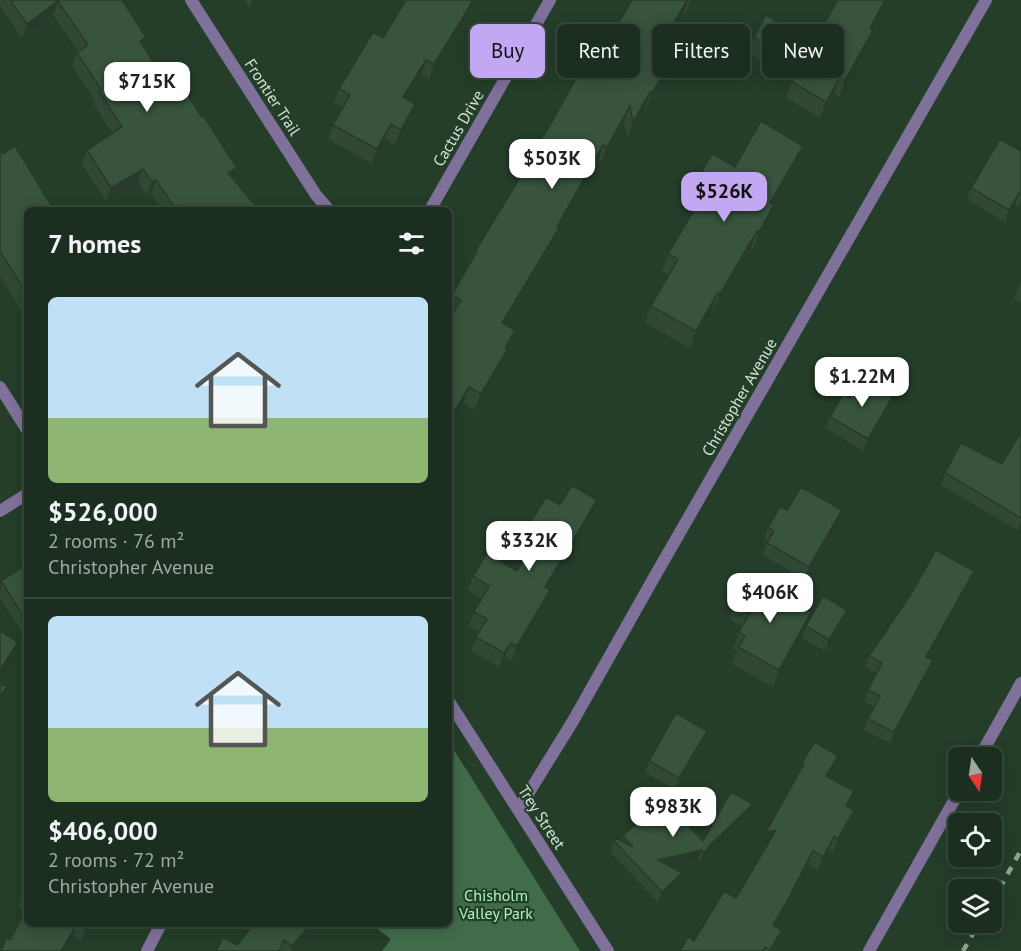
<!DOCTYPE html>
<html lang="en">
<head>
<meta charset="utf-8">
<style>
	body { margin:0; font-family:"PT Sans",sans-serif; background:#283a2c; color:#f1f3f6; height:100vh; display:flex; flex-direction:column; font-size:22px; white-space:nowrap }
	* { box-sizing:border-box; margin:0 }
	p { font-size:20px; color:#a0a8a4 }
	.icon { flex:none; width:33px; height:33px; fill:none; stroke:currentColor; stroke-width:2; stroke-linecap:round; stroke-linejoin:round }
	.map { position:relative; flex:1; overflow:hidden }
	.sheet { position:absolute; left:24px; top:207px; width:428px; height:720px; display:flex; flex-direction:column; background:#1b2e1f; border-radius:9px; box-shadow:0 3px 15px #0003,0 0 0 2px #394a3d }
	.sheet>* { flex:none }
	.banner { position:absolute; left:470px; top:24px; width:460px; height:54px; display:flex; gap:12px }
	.needle { width:39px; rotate:167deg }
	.tools { position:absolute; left:948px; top:747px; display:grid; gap:12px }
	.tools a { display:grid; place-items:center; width:54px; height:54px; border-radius:9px; background:#1b2e1f; box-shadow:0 3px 15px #0003,0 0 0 2px #394a3d; font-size:30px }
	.price { position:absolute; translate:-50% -51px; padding:0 14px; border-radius:12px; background:#fff; color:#222; font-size:20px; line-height:39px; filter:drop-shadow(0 2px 3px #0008) }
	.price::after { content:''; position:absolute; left:50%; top:36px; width:18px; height:14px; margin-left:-9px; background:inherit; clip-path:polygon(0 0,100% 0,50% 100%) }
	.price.current { background:#c2a8f2; color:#111 }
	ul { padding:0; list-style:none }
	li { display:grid; align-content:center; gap:12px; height:318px; padding:0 24px }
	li+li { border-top:2px solid #394a3d }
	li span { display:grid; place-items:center; height:186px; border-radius:9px; color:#555 }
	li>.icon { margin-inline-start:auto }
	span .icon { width:108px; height:108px; fill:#fffc; stroke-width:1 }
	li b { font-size:26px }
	h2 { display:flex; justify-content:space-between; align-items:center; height:72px; padding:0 24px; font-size:26px }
	.pill { padding:0 21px; border-radius:9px; background:#1b2e1f; box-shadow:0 3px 15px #0003,0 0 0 2px #394a3d; font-size:21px; line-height:54px }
	.pill.current { background:#c2a8f2; color:#111 }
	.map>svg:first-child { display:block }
</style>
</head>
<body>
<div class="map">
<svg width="1021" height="951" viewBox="0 0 1021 951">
	<rect width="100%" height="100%" fill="#243e29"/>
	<path fill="#416c4a" d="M449 742 580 951H382L391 939 371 924H448Z"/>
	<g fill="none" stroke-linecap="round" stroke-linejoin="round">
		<path stroke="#80719b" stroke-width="12" d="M191 0 316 195 329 210
			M430 210 550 0
			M0 387 27 430
			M0 511 27 494
			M448 700 608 951
			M979 758 1021 683
			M518 810 573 721 656 574 986 0
			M147 951 161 924
			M869 951 960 790"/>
		<path stroke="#8fa393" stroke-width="4.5" stroke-dasharray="8 8" stroke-linecap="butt" d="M992 902 1021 850
			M963 951 980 922"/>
	</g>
	<path fill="#304834" d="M0 0H122L146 37 143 46 166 83 233 179 259 210H162L151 193 147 196 138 182 106 201 82 164 87 150 112 133 94 105 95 101 72 66 77 53 78 52 53 15 22 38 0 6Z
		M244 0H261L250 8Z
		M404 0H475L457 33 429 79 421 74 406 99 410 118 395 144 385 139 372 164 328 139 333 125 343 108 334 103 339 89 383 38 402 6Z
		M628 0H693L685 15 683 14 674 27 660 52 667 74 646 108 645 107 627 138 624 122 601 163 598 161 559 229 553 244 505 325 515 330 501 365 475 410 463 403 448 428V321L453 314 448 312V306L452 295 472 260 476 250 544 136 592 68 631 2Z
		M872 29 873 30 867 46 839 97 834 93 820 118 786 98 793 79 748 53 754 37 813 44Z
		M0 149 27 210V320L0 276Z
		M1021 151V201L1018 207 1015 205 1005 222 967 199 971 188Z
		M797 162 773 204 768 222 753 249 751 247 714 310 712 309 690 348 645 323 651 306 669 275 662 271 668 254 692 213 684 209 690 192 735 167Z
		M1021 281V303L1014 299Z
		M850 398 889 407 863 451 826 428 830 417Z
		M1021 435V522L1017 530 941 485 945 473 1002 464Z
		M560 505 592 515 548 589 545 604 512 661 505 657 499 667 471 651 479 632 469 626 474 612 482 599 468 590 473 576 517 571 534 543 525 538 530 523Z
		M787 510H842L838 521 805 579 762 555 768 541 764 539 768 528Z
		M27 564V640L0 598 1 581Z
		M974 571 970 582 928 657 933 660 929 671 890 743 864 730 868 719 874 707 864 701 868 690 876 673 865 667 869 656Z
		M735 602 806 626 842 621 825 651 802 638 805 629 773 687 732 664 737 651 733 649 739 632 742 626 729 619Z
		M703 743 675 790 645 772 649 761Z
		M802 762 833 769 828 777 849 804 848 807 854 810 849 824 833 852 829 850 818 870 808 864 791 896 788 904 775 926 777 943 772 951H680L694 941 736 898 768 844 761 845 798 776Z
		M753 804 749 815 707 856 706 858 700 862 698 860 670 866 682 873 678 883 658 902 610 852 614 841H621L623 836 703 841Z
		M27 886V924H90L81 940 73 935 10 940 26 911 18 907 23 893Z
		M317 924 295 951H216L237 945Z"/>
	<path fill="#273b2b" d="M253 0H261L250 8Z
		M473 0H475L457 33 429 79 434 64Z
		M688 0 683 14 652 66 658 50 680 11Z
		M690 0H693L685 15Z
		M885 0H888L864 44 870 28Z
		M58 1 53 15 22 38 27 24Z
		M873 30 867 46 839 97 845 80Z
		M146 37 141 50 140 41Z
		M672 59 667 74 646 108 652 93Z
		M426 60 421 74 398 112 403 97Z
		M840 77 834 93 820 118 826 102Z
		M650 92 645 107 627 138 633 122Z
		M415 104 410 118 395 144 401 130Z
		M630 106 624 122 601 163 607 147Z
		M391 124 385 139 372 164 377 149Z
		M603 145 598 161 559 229 553 244 496 339 502 323Z
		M803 146 797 162 764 220 770 203Z
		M237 168 232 181 228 173Z
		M143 169 138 182 106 201 111 188Z
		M156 180 151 193 147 196 152 182Z
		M1019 193 1015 205 1005 222 1009 210Z
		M774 205 768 222 753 249 759 232Z
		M757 231 751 247 714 310 720 294Z
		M718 292 712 309 690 348 696 331Z
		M515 330 501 365 475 410 481 394Z
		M469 387 463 403 448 428V422Z
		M893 396 889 407 863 451 868 439Z
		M597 500 592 515 540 602 545 587Z
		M842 510 838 521 805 579 809 567Z
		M974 571 970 582 922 668 926 657Z
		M550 590 545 604 512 661 517 646Z
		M847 610 842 621 825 651 829 640Z
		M811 612 805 629 773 687 779 670Z
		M18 642 12 659 0 677V670Z
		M511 643 505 657 499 667 504 653Z
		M933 660 929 671 890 743 894 732Z
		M7 687 1 704 0 705V697Z
		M707 731 703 743 675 790 679 778Z
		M838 756 833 769 821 789 826 776Z
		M854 791 849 804 841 819 846 806Z
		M753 804 749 815 707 856 706 858 700 862 704 852Z
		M854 810 849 824 833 852 838 839Z
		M776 830 771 843 761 845 766 832Z
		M834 837 829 850 818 870 823 857Z
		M702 850 698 860 654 870 658 860Z
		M813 851 808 864 791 896 788 904 769 938 773 925Z
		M682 873 678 883 658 902 662 892Z
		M77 924 73 935 64 951H61Z
		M88 924H90L81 940 87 926Z
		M311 924H317L295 951H291L292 946Z
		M782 930 777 943 772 951H770Z"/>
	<path fill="#38543d" stroke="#273b2b" stroke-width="1.5" d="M10 0H122L146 37 140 41 166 83 176 77 201 116 203 115 237 168 228 173 259 210H183L179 205 175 208 156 180 152 182 143 169 111 188 87 150 122 127 99 91 101 89 77 53 88 45 58 1 27 24Z
		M406 0H473L462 19 434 64 426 60 403 97 415 104 401 130 391 124 377 149 333 125 350 95 339 89 373 32 383 38Z
		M632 0H687L658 50 672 59 652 93 650 92 633 122 630 106 607 147 603 145 557 227 559 228 502 323 515 330 505 348 507 350 481 394 469 387 448 422V321L461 300 452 295 477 251 476 250 530 161 543 135 544 136 584 64 592 68Z
		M838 0H885L870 28 873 30 845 80 840 77 826 102 792 82 802 64 754 37 766 15 813 44Z
		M761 121 803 146 770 203 774 205 759 232 757 231 720 294 718 292 696 331 651 306 678 259 668 254 701 198 690 192 712 154 735 167Z
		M1000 139 1021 151V195L1019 193 1009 210 971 188Z
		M15 146 54 210H27V294L0 251V149L3 154Z
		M862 378 893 396 868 439 830 417 843 394 850 398Z
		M1020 434 1021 435V518L945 473 961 443 1002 464Z
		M572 485 597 500 545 587 550 590 517 646 511 643 504 653 476 637 487 619 474 612 489 586 473 576 487 553 517 571 541 530 530 523 546 497 560 505Z
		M801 487 842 510 809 567 767 543 774 531 768 528 780 507 787 510Z
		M936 550 974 571 926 657 933 660 894 732 868 719 880 696 868 690 882 663 869 656 911 594Z
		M27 564V622L1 581Z
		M750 578 811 612 779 670 738 647 745 636 739 632 751 611 735 602Z
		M823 596 847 610 829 640 806 626Z
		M0 631 18 642 0 670Z
		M0 683 7 687 0 697Z
		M676 713 707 731 679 778 649 761Z
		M815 742 838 756 826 776 854 791 846 806 854 810 838 839 834 837 823 857 813 851 792 891H793L773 925 782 930 770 950 765 947 763 951H680L688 937 694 941 724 891 736 898 776 830 766 832 804 764 802 762Z
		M731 792 753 804 708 847 709 848 704 852 702 850 658 860 682 873 662 892 614 841 616 838 633 847 623 836 662 799 703 841Z
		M27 886V895L23 893Z
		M27 909V924H77L61 951H1L6 938 10 940Z
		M254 924H311L292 946 284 940 279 951H216L223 938 237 945Z"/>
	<g text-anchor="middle" stroke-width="4.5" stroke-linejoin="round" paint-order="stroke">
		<g font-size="16" fill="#d2e2d5" stroke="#243e29">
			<text transform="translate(273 97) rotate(57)" y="6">Frontier Trail</text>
			<text transform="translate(458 128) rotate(-60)" y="6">Cactus Drive</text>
			<text transform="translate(739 397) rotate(-60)" y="6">Christopher Avenue</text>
			<text transform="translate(542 817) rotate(57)" y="6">Trey Street</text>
		</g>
		<g font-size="16" fill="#abf9ba" stroke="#243e29">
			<text x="496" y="901">Chisholm<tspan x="496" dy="18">Valley Park</tspan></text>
		</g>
	</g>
</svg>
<div class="tools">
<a><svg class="needle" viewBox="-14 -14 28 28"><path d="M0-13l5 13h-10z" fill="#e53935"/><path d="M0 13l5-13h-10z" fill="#a0a8a4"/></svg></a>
<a><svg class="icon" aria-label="locate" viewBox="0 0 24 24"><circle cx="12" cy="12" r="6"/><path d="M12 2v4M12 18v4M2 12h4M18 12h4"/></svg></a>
<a><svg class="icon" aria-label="layers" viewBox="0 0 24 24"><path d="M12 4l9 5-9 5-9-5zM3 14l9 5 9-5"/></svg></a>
</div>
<b class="price" style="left:147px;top:113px">$715K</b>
<b class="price" style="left:552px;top:190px">$503K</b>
<b class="price current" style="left:724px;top:223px">$526K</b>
<b class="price" style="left:862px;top:408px">$1.22M</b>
<b class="price" style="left:529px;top:572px">$332K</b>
<b class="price" style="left:770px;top:624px">$406K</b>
<b class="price" style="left:673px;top:838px">$983K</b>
<div class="banner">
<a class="pill current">Buy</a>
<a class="pill">Rent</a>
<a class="pill">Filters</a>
<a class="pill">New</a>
</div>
<section class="sheet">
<h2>7 homes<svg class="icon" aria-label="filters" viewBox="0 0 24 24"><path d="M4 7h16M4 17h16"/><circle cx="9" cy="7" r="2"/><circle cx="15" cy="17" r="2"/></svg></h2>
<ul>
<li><span style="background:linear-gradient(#bfe0f5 65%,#8fb573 0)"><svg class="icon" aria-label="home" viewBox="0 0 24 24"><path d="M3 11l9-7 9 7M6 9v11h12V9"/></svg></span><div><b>$526,000</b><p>2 rooms · 76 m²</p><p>Christopher Avenue</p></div></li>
<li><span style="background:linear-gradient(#bfe0f5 60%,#8fb573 0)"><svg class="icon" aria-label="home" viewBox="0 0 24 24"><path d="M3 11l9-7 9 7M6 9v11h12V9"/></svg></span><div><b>$406,000</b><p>2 rooms · 72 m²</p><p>Christopher Avenue</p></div></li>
</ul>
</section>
</div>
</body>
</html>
